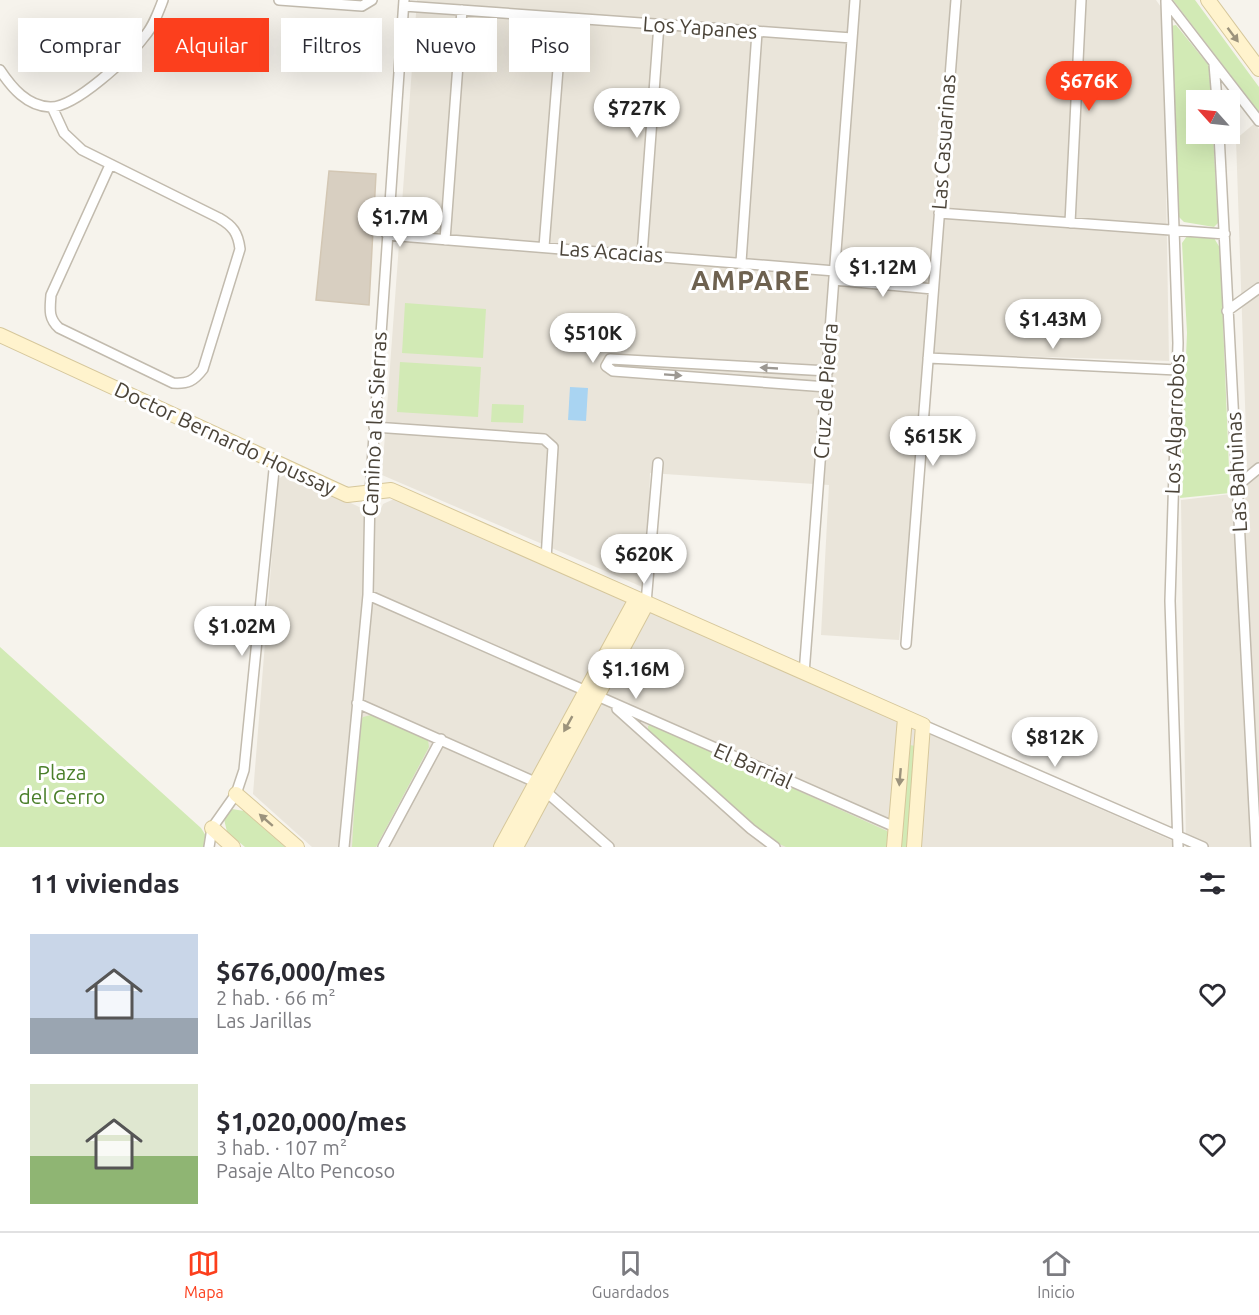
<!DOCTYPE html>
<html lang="es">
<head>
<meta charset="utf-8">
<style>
	body { margin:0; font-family:Ubuntu,sans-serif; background:#f7f7f7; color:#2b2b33; height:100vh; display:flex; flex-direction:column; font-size:22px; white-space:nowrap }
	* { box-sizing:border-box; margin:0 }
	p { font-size:20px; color:#7c7c81 }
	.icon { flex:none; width:33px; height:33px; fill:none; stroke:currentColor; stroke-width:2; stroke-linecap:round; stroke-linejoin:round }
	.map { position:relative; height:847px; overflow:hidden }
	.side { display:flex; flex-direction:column; background:#fff; flex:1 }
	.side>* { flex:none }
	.guide { position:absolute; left:18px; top:18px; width:600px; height:54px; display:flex; gap:12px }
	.needle { width:39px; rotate:297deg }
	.fabs { position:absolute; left:1186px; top:90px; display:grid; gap:12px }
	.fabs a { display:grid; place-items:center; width:54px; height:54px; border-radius:0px; background:#fff; box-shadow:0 6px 24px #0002; font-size:30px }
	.price { position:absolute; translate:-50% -51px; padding:0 14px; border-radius:21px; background:#fff; color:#222; font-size:20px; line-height:39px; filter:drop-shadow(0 2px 3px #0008) }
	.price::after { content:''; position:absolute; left:50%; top:36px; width:18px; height:14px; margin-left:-9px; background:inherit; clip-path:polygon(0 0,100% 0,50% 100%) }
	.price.active { background:#fc3f1d; color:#fff }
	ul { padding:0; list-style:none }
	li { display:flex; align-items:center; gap:18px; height:150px; padding:0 30px }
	li span { display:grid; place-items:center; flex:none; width:168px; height:120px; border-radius:0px; color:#555 }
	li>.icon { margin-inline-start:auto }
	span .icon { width:72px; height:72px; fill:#fffc; stroke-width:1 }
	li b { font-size:26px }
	h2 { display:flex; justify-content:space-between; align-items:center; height:72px; padding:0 30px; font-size:26px }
	.pill { padding:0 21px; border-radius:0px; background:#fff; box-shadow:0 6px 24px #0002; font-size:21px; line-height:54px }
	.pill.active { background:#fc3f1d; color:#fff }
	.dock { display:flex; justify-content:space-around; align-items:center; height:84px; border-top:2px solid #e1e1e2; background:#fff; font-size:16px; color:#7c7c81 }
	.dock a { display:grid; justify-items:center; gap:3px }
	.dock .active { color:#fc3f1d }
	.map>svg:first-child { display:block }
</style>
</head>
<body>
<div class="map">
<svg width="1259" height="847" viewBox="0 0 1259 847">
	<rect width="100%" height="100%" fill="#f6f3ec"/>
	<path fill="#eae5da" d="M417 0H1156L1163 10 1169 361 927 353 899 640 821 635 829 485 650 473 647 589 382 475Z
		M1255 123 1259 129V847H1186L1181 500 1248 492 1236 139Z
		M288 473 378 516 383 504 394 499 1173 841V847H312L253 794 278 479Z"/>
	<path fill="#d2eab5" d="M1173 0H1195L1259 87V112Z
		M1176 25 1210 67 1212 100H1197V134H1213L1218 223 1214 227 1184 222 1179 217 1170 31 1171 26Z
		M1187 236 1214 238 1220 248 1230 493 1180 498 1187 333 1182 243Z
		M405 303 486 309 483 358 402 353Z
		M400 362 481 367 478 417 397 412Z
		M492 404 524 405 523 423 491 422Z
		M0 647 201 828 206 836 204 847H0Z
		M371 715 428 740 429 747 376 847H352L359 724 363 717Z
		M651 724 887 831 890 837 889 847H786L773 841 648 730V726Z
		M909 745 916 746 909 847H901Z
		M232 809 244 811 285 847H245L227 832 224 819Z"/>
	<path fill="#a9d4f2" d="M570 387 588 388 586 421 568 420Z"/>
	<path fill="#d8cfc1" stroke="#d3c7b4" stroke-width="1.5" d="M329 171 376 174 369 305 316 300Z"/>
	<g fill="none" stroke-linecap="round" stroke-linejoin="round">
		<g stroke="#c2bbae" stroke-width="12">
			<path id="street" d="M279 0 362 6 372 0
				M1166 1 1178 343 1170 601 1178 847
				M1167 2 1259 121
				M404 6 852 38
				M1214 64 1217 100
				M0 70C12 88 27 106 50 107 75 108 129 57 144 37 153 27 158 13 163 0
				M52 107 64 133 82 150 219 218C233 226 238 233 240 249L203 369C194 381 188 384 173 383L59 328C48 318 50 309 51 295L110 165
				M1219 134 1256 847
				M939 213 1225 234
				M1070 223 1081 0
				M387 235 835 271
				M445 240 462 10
				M544 247 562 18
				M642 255 659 24
				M741 262 757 32
				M834 280 933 289
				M1227 311 1259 288
				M928 358 1177 370
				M827 387 613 371 606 366 610 359 828 371
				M374 427 544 439 553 447 546 559
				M1237 486 1259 468
				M368 595 895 827
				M646 603 658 463
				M906 644 956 0
				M804 674 855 0
				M357 703 535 782 609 847
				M617 709 751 829 775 847
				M923 725 1203 847
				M209 847 212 828 236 794 244 770 275 460
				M344 847 368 595 370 494 404 0
				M383 847 441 739"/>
		</g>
		<g stroke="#d6c79b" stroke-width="16">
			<path id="secondary" d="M1208 0 1259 69
				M0 335 347 495 391 490 923 725 914 847
				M236 794 297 847
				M212 828 233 847
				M501 847 636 599
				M516 847 647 603
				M894 847 905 718"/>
		</g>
		<use href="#street" stroke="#fff" stroke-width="9"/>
		<use href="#secondary" stroke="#fff3cd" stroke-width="14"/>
	</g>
	<defs><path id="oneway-solid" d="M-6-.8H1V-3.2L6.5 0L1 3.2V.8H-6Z" transform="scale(1.5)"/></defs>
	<g fill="#9c937c">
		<use href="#oneway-solid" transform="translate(1233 35) rotate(53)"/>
		<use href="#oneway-solid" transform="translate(568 724) rotate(119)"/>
		<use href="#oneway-solid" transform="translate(900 777) rotate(95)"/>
		<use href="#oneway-solid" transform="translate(266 820) rotate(-139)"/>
	</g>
	<g fill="#9c9892">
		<use href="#oneway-solid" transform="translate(769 368) rotate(-177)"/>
		<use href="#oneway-solid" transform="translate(673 375) rotate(4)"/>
	</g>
	<g text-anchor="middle" stroke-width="6" stroke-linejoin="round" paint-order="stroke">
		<g font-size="21" fill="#4b4439" stroke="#fff">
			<text transform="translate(700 28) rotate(4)" y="7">Los Yapanes</text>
			<text transform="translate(944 142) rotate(-86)" y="7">Las Casuarinas</text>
			<text transform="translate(611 252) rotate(4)" y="7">Las Acacias</text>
			<text transform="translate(826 391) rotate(-86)" y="7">Cruz de Piedra</text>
			<text transform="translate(375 424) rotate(-87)" y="7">Camino a las Sierras</text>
			<text transform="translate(1175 424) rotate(-88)" y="7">Los Algarrobos</text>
			<text transform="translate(225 439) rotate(25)" y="7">Doctor Bernardo Houssay</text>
			<text transform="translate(1237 472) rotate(-93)" y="7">Las Bahuinas</text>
			<text transform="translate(753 766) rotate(24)" y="7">El Barrial</text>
		</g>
		<g font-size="21" fill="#4a7f2a" stroke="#fff">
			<text x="62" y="780">Plaza<tspan x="62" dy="24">del Cerro</tspan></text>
		</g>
		<g font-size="27" font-weight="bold" letter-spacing="1.5" fill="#6e6250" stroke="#fff">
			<text x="751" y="290">AMPARE</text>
		</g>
	</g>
</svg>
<div class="fabs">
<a><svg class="needle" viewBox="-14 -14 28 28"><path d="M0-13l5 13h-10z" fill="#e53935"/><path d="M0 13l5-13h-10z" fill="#7c7c81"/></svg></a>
</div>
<b class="price active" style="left:1089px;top:112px">$676K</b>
<b class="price" style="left:637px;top:139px">$727K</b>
<b class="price" style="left:400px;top:248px">$1.7M</b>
<b class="price" style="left:883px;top:298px">$1.12M</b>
<b class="price" style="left:1053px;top:350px">$1.43M</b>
<b class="price" style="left:593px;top:364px">$510K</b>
<b class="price" style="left:933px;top:467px">$615K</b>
<b class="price" style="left:644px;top:585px">$620K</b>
<b class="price" style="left:242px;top:657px">$1.02M</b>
<b class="price" style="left:636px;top:700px">$1.16M</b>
<b class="price" style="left:1055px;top:768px">$812K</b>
<div class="guide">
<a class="pill">Comprar</a>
<a class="pill active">Alquilar</a>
<a class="pill">Filtros</a>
<a class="pill">Nuevo</a>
<a class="pill">Piso</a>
</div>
</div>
<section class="side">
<h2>11 viviendas<svg class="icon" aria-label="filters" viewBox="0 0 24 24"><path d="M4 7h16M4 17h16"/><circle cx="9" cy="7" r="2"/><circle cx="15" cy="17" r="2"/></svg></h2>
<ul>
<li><span style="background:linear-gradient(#c9d6e8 70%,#9aa5b1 0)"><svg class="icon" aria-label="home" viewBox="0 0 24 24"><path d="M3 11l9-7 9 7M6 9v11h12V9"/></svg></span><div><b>$676,000/mes</b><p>2 hab. · 66 m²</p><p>Las Jarillas</p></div><svg class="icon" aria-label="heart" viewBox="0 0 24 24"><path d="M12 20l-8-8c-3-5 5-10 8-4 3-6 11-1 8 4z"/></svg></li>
<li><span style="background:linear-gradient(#dfe7d0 60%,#8fb573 0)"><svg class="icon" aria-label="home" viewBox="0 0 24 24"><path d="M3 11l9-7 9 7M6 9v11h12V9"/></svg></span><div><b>$1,020,000/mes</b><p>3 hab. · 107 m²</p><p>Pasaje Alto Pencoso</p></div><svg class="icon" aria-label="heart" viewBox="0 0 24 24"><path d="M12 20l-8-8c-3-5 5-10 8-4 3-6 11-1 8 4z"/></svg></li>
</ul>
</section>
<nav class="dock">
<a class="active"><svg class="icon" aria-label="map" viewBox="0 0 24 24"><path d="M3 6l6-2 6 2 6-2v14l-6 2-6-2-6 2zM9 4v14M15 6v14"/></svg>Mapa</a>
<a><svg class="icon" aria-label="saved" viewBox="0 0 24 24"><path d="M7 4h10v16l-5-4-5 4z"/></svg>Guardados</a>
<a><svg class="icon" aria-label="home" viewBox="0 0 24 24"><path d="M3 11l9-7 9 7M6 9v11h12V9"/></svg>Inicio</a>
</nav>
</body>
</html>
